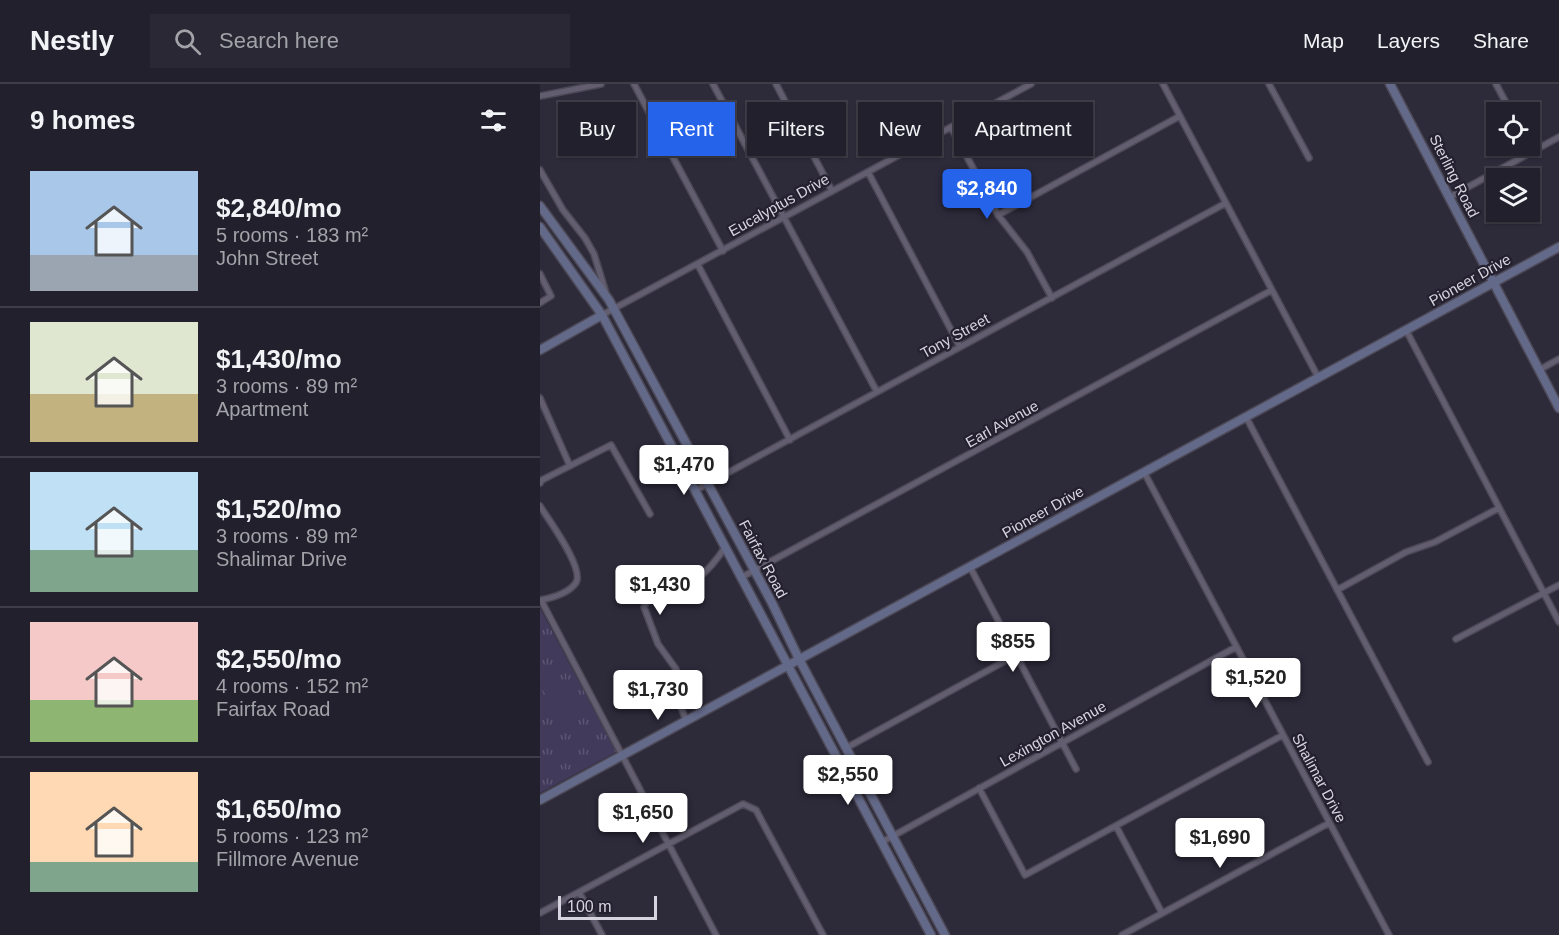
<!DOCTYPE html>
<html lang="en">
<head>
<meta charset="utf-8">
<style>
	body { margin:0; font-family:Helvetica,sans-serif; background:#2a2834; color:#f1f3f6; height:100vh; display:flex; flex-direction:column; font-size:22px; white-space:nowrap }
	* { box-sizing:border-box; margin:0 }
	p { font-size:20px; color:#a2a3a9 }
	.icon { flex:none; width:33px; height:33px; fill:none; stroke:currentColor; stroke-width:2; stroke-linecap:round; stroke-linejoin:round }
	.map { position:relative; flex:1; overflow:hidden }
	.sheet { display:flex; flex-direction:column; background:#22202c; width:540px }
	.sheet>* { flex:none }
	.hud { position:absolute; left:18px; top:18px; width:570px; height:54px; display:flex; gap:12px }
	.tools { position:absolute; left:946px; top:18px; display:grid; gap:12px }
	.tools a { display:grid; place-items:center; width:54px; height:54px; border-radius:0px; background:#22202c; box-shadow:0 2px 4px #0004,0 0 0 2px #3f3e48; font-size:30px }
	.scale { position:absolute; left:18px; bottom:15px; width:99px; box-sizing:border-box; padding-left:6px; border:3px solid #d6d4de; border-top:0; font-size:16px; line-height:21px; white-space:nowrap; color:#d6d4de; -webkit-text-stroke:4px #24202f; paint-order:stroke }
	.price { position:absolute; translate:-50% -51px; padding:0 14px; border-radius:6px; background:#fff; color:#222; font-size:20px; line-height:39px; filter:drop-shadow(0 2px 3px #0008) }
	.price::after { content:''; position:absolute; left:50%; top:36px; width:18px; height:14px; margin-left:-9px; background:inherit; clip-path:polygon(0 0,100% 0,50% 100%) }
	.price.active { background:#2563eb; color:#fff }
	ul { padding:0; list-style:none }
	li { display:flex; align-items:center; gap:18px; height:150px; padding:0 30px }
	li+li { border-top:2px solid #3f3e48 }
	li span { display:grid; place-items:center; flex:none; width:168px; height:120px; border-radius:0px; color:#555 }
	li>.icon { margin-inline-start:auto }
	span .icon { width:72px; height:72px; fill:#fffc; stroke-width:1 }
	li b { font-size:26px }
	h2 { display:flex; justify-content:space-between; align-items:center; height:72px; padding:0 30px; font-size:26px }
	.chip { padding:0 21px; border-radius:0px; background:#22202c; box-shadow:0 2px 4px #0004,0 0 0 2px #3f3e48; font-size:21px; line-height:54px }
	.chip.active { background:#2563eb; color:#fff }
	header { display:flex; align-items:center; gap:36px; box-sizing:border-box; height:84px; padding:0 30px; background:#22202c; border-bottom:2px solid #3f3e48 }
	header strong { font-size:28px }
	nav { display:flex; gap:33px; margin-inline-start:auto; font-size:21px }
	.search { width:420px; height:54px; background:#2a2834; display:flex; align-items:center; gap:15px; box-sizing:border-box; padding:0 21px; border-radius:0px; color:#a2a3a9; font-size:22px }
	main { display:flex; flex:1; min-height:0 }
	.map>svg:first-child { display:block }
</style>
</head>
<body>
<header>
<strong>Nestly</strong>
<div class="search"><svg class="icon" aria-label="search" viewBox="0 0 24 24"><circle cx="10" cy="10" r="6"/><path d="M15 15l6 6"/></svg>Search here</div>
<nav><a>Map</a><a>Layers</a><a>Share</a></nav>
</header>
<main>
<section class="sheet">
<h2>9 homes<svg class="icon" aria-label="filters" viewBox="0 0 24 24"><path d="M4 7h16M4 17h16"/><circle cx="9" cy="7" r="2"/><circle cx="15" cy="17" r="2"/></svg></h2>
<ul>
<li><span style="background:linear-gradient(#a9c7e8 70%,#9aa5b1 0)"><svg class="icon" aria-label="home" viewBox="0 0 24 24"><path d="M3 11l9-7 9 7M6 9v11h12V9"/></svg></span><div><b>$2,840/mo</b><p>5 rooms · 183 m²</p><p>John Street</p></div></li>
<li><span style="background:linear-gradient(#dfe7d0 60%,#c2b280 0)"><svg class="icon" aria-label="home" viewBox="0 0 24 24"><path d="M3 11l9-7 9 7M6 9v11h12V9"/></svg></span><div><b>$1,430/mo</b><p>3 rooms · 89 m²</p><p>Apartment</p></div></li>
<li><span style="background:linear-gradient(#bfe0f5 65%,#7fa58c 0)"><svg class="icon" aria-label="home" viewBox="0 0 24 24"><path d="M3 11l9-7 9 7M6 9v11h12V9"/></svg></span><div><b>$1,520/mo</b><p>3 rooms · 89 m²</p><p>Shalimar Drive</p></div></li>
<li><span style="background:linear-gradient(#f6c9c9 65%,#8fb573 0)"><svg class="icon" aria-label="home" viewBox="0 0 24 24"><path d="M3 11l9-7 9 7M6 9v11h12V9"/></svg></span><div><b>$2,550/mo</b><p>4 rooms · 152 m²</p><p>Fairfax Road</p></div></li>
<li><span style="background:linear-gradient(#ffd9b3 75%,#7fa58c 0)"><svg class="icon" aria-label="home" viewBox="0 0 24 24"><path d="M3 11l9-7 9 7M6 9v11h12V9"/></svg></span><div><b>$1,650/mo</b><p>5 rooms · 123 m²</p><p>Fillmore Avenue</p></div></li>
</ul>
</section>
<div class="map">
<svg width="1019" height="851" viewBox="0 0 1019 851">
	<defs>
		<pattern id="park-tufts" width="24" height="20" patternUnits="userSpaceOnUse" patternTransform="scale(1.5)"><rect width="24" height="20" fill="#423a5b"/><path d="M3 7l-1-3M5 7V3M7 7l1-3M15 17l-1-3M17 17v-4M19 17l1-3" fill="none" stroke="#5d5672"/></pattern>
	</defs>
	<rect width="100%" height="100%" fill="#2d2a3a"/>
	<path fill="url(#park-tufts)" d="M0 524 76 668 0 709Z"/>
	<path fill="#423a5b" d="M15 590 33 624 18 633 0 601V598Z"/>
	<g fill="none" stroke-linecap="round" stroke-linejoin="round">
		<g stroke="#4c4855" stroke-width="8">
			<path id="street" d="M94 0 183 167
				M173 0 337 308
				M236 0 292 107
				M623 0 778 293
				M729 0 769 74
				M956 0 971 28
				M0 12 61 0
				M411 43 458 131 487 168 512 214
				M0 86 23 126 45 154 54 170 66 209
				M328 88 420 263
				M910 113 1019 53
				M458 131 640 32
				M158 181 250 356
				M0 190 11 212 0 219
				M62 231 491 0
				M866 246 1019 538
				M999 286 1019 275
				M0 314 30 382
				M706 333 888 678
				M604 388 849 851
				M0 399 2 396 71 361 110 430
				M156 406 686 119
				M0 422C8 435 47 487 35 500 28 509 11 514 1 516L176 851
				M430 483 536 685
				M202 493 732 206
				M797 506 866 468 895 458 959 424
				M916 555 1019 501
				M146 636 140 621 136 585 118 560 104 523C116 496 140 507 157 495 169 486 178 474 186 462
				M306 664 476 571
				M439 704 485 791 743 651
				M576 742 622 829
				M342 758 696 563
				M39 808 62 851
				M0 829 203 720 216 726 283 851
				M582 851 789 739"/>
		</g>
		<g stroke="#4c4855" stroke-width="11">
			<path id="secondary" d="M850 0 1019 324
				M0 122 69 216 232 519 259 575 405 851
				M0 143 62 231 391 851
				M0 266 62 231
				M0 716 1019 163"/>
		</g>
		<use href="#street" stroke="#625e70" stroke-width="5"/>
		<use href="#secondary" stroke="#636988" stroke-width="8"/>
	</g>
	<g text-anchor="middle" stroke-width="4.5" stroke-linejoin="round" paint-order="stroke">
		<g font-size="15" fill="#d6d4de" stroke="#24202f">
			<text transform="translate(914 92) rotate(63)" y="5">Sterling Road</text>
			<text transform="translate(239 121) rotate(-29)" y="5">Eucalyptus Drive</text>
			<text transform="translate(930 196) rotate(-29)" y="5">Pioneer Drive</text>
			<text transform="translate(415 252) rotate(-29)" y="5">Tony Street</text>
			<text transform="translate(462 340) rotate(-29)" y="5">Earl Avenue</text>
			<text transform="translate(503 428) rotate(-29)" y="5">Pioneer Drive</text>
			<text transform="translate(223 475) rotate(62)" y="5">Fairfax Road</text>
			<text transform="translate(513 650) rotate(-29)" y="5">Lexington Avenue</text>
			<text transform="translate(779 694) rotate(62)" y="5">Shalimar Drive</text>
		</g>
	</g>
</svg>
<div class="tools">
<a><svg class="icon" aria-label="locate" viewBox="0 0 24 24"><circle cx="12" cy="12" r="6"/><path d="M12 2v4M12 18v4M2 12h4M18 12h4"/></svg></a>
<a><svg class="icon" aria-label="layers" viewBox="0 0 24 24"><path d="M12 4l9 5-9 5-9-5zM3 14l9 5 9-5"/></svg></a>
</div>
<div class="scale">100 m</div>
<b class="price active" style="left:447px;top:136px">$2,840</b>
<b class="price" style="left:144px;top:412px">$1,470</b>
<b class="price" style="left:120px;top:532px">$1,430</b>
<b class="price" style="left:473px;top:589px">$855</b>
<b class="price" style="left:716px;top:625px">$1,520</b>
<b class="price" style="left:118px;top:637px">$1,730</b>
<b class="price" style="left:308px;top:722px">$2,550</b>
<b class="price" style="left:103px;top:760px">$1,650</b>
<b class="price" style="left:680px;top:785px">$1,690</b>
<div class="hud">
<a class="chip">Buy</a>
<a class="chip active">Rent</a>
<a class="chip">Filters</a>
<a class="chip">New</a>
<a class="chip">Apartment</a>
</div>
</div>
</main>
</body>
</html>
